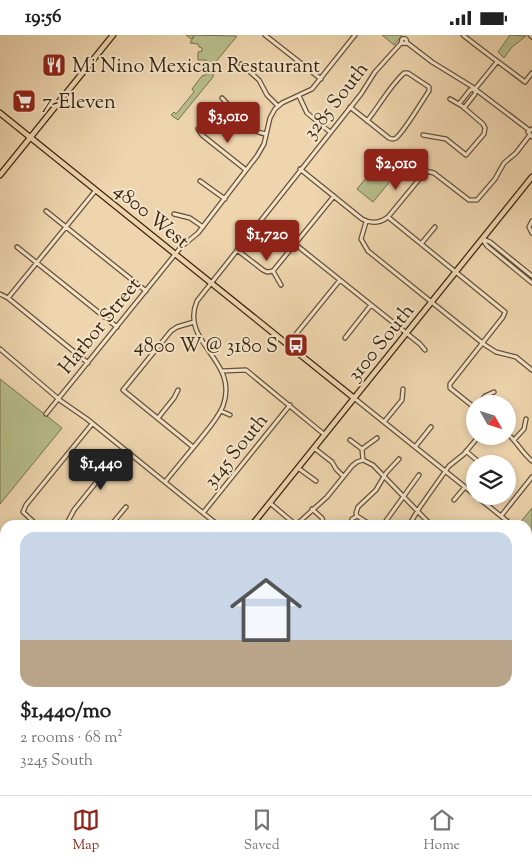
<!DOCTYPE html>
<html lang="en">
<head>
<meta charset="utf-8">
<style>
	body { margin:0; font-family:"Sorts Mill Goudy",serif; background:#f6f6f6; color:#222; height:100vh; display:flex; flex-direction:column; font-size:19px; white-space:nowrap }
	* { box-sizing:border-box; margin:0 }
	p { font-size:16px; color:#767676 }
	.icon { flex:none; width:28px; height:28px; fill:none; stroke:currentColor; stroke-width:2; stroke-linecap:round; stroke-linejoin:round }
	.map { position:relative; flex:1; overflow:hidden }
	.side { position:absolute; left:0px; top:485px; width:532px; height:275px; display:flex; flex-direction:column; background:#fff; border-radius:15px 15px 0 0; box-shadow:0 2px 8px #0003 }
	.side>* { flex:none }
	.needle { width:32px; rotate:129deg }
	.tools { position:absolute; left:466px; top:360px; display:grid; gap:10px }
	.tools a { display:grid; place-items:center; width:50px; height:50px; border-radius:50%; background:#fff; box-shadow:0 2px 8px #0003; font-size:25px }
	.price { position:absolute; translate:-50% -42px; padding:0 11px; border-radius:5px; background:#8f2418; color:#fff; font-size:16px; line-height:32px; filter:drop-shadow(0 1px 2px #0008) }
	.price::after { content:''; position:absolute; left:50%; top:30px; width:15px; height:11px; margin-left:-8px; background:inherit; clip-path:polygon(0 0,100% 0,50% 100%) }
	.price.selected { background:#222; color:#fff }
	ul { padding:0; list-style:none }
	li { display:grid; align-content:center; gap:10px; height:265px; padding:0 20px }
	li+li { border-top:1px solid #e0e0e0 }
	li span { display:grid; place-items:center; height:155px; border-radius:15px; color:#555 }
	li>.icon { margin-inline-start:auto }
	span .icon { width:90px; height:90px; fill:#fffc; stroke-width:1 }
	li b { font-size:21px }
	.status { display:flex; justify-content:space-between; align-items:center; height:35px; padding:0 25px; background:#fff; direction:ltr }
	.status svg { height:14px; fill:currentColor }
	.menu { display:flex; justify-content:space-around; align-items:center; height:70px; border-top:1px solid #e0e0e0; background:#fff; font-size:14px; color:#767676 }
	.menu a { display:grid; justify-items:center; gap:2px }
	.menu .selected { color:#8f2418 }
	.map>svg:first-child { display:block }
</style>
</head>
<body>
<div class="status"><b>19:56</b><svg viewBox="0 0 49 12"><path d="M0 12V9h3v3zM5 12V6h3v6zM10 12V3h3v9zM15 12V0h3v12zM26 1h20v11H26zM47 4h2v5h-2z"/></svg></div>
<div class="map">
<svg width="532" height="760" viewBox="0 0 532 760">
	<defs>
		<pattern id="water-ripples" width="26" height="14" patternUnits="userSpaceOnUse" patternTransform="scale(1.25)"><rect width="26" height="14" fill="#9bb8b2"/><path d="M2 4q2-2 4 0t4 0M15 11q2-2 4 0t4 0" fill="none" stroke="#7f958f"/></pattern>
	</defs>
	<rect width="100%" height="100%" fill="#eed5ae"/>
	<filter id="stains"><feTurbulence type="fractalNoise" baseFrequency=".004" numOctaves="4"/><feColorMatrix values="0 0 0 0 .2 0 0 0 0 .09 0 0 0 0 .02 0 0 0 .5 -.17"/></filter>
	<radialGradient id="worn" r=".72"><stop offset=".6" stop-color="#630" stop-opacity="0"/><stop offset="1" stop-color="#630" stop-opacity=".3"/></radialGradient>
	<path fill="#b7bd8b" stroke="#78704d" d="M186 0 237 1 214 29 213 42 178 85 171 80 174 77 176 79 194 57 192 54 202 41 206 40V25H198V17L202 16V13L199 12 198 9 190 8 194 1 191 4Z
		M382 0H402L394 10Z
		M510 0 526 1 512 12 504 23 498 17Z
		M385 120 401 133 373 167 357 154Z
		M0 344 62 393 0 469Z
		M532 473V498L528 495V490L519 489Z
		M528 572 532 576V683L528 681Z
		M182 755H242L238 760H189Z
		M306 755H464L478 760H302Z"/>
	<path fill="url(#water-ripples)" stroke="#737d71" d="M528 564 532 567V599L528 594Z"/>
	<g fill="none" stroke-linecap="round" stroke-linejoin="round">
		<g stroke="#665037" stroke-width="5.5">
			<path id="minor" d="M265 0 321 44
				M463 0C483 16 504 31 525 47L532 38
				M530 0 532 2
				M401.5 6a2.5 2.5 0 1 1 5 0a2.5 2.5 0 1 1-5 0Z
				M406 7 432 27 471 51 529 95
				M241 29 259 45 267 60 278 71
				M299 61 307 78 330 97
				M222 63C236 77 245 96 266 99
				M459 69 470 55 475 54 497 27
				M350 72 389 103C392 104 393 105 396 103 404 97 422 66 429 56V52L408 38H404C389 52 380 70 367 86
				M464 73 475 59V54
				M198 94 202 100 246 135
				M532 94 528 97 532 102
				M423 100 446 104 466 120 484 99 485 93 483 89 462 71 450 64
				M300 134 362 184C371 189 380 188 388 182L426 136 434 138 469 165H477L495 144 504 128 516 118 529 101
				M200 146 225 164
				M46 176 146 256
				M174 179 190 183 203 192
				M388 182 505 277 503 282 450 349V353L475 373
				M532 186 529 192 532 198
				M366 187 361 204 368 216 485 310 496 317 516 322 532 335
				M482 204 487 211 532 248
				M483 204 490 207 532 241
				M295 209 420 309 425 315
				M421 209 435 192
				M17 212 117 292
				M237 215 263 235 267 237 273 236 281 250
				M273 236 334 161
				M0 259 8 263 88 328
				M8 263 96 155
				M345 303 371 270
				M288 309 340 245
				M0 314 61 366 87 384 218 490
				M222 336 246 335 325 400
				M354 363 475 460
				M479 369 485 361 494 357
				M221 376 230 380
				M46 379 181 212 198 198 257 121 264 109 270 83 275 74 282 68 312 54 355 0
				M158 383 174 363 178 355
				M384 387 402 365 403 354
				M508 399C517 407 522 418 532 426
				M350 405 362 414 363 425
				M514 405 524 394 526 384
				M193 412 123 355 171 296 177 292 194 287
				M415 412 431 392
				M314 413 332 427 336 434 343 441
				M362 414 377 403
				M466 416 481 429
				M363 425 373 430 431 490
				M298 433 316 446
				M165 447C177 432 189 418 201 403 209 393 218 383 223 371 240 325 179 308 197 266L361 59 375 37 402 7
				M476 461 512 490
				M454 465 465 452
				M270 468 296 490
				M312 474 322 483 324 490
				M203 478 290 370
				M357 481 356 478 358 472 376 455 386 438 399 424
				M357 481 371 490
				M501 481 532 442
				M37 490 23 477 26 470 92 389
				M66 490 74 475 123 414
				M111 490 126 472
				M296 490 327 462 352 431 357 427 363 425
				M351 490 352 484 357 481
				M383 490 419 440
				M409 490 420 472 449 431 464 419 479 401
				M528 503 532 506
				M0 555 5 559
				M0 573 5 567
				M0 608 5 612
				M0 668 5 672
				M0 741 5 746
				M17 755 23 760
				M149 755 155 760
				M92 760 96 755
				M519 760V755"/>
		</g>
		<g stroke="#38240f" stroke-width="7">
			<path id="major" d="M0 78 354 363
				M0 140 113 0
				M252 490 532 142
				M35 760 39 755"/>
		</g>
		<use href="#minor" stroke="#f4e4ca" stroke-width="3"/>
		<use href="#major" stroke="#eed5ae" stroke-width="4.5"/>
	</g>
	<defs>
		<g id="restaurant-square" transform="scale(1.25)"><rect x="-9" y="-9" width="18" height="18" rx="4" fill="#8f2418" stroke="#f4e4ca"/><path d="M-5-6h1v4h1v-4h1v4h1v-4h1v5L-1.5 .5V6h-2V.5L-5-1ZM5-6V6H3V1.5H1.5Q1.5-4 5-6Z" fill="#fff"/></g>
		<g id="supermarket-square" transform="scale(1.25)"><rect x="-9" y="-9" width="18" height="18" rx="4" fill="#8f2418" stroke="#f4e4ca"/><path d="M-6-5.5h2.5l.6 2H6L4.5 2H-2.5L-4.4-4H-6ZM-1.5 3.2a1.3 1.3 0 1 0 .1 0ZM3 3.2a1.3 1.3 0 1 0 .1 0Z" fill="#fff"/></g>
		<g id="bus-square" transform="scale(1.25)"><rect x="-9" y="-9" width="18" height="18" rx="4" fill="#8f2418" stroke="#f4e4ca"/><path d="M-5-6H5V4H4V6H2V4H-2V6H-4V4H-5ZM-3.5-4V0h7V-4ZM-3.5 1.2v1.5H-2V1.2ZM2 1.2v1.5H3.5V1.2Z" fill="#fff"/></g>
	</defs>
	<g fill-rule="evenodd">
		<use href="#restaurant-square" x="54" y="30"/>
		<use href="#supermarket-square" x="24" y="66"/>
		<use href="#bus-square" x="296" y="310"/>
	</g>
	<g text-anchor="middle" stroke-width="4" stroke-linejoin="round" paint-order="stroke">
		<g font-size="20" fill="#38240f" stroke="#f4e4ca" text-anchor="start">
			<text x="72" y="37">Mi Nino Mexican Restaurant</text>
			<text x="42" y="73">7-Eleven</text>
			<text x="278" y="317" text-anchor="end">4800 W @ 3180 S</text>
		</g>
		<g font-size="20" fill="#38240f" stroke="#f4e4ca">
			<text transform="translate(335 65) rotate(-52)" y="7">3285 South</text>
			<text transform="translate(152 180) rotate(39)" y="7">4800 West</text>
			<text transform="translate(99 290) rotate(-51)" y="7">Harbor Street</text>
			<text transform="translate(380 307) rotate(-51)" y="7">3100 South</text>
			<text transform="translate(235 415) rotate(-51)" y="7">3145 South</text>
		</g>
	</g>
	<rect width="100%" height="100%" filter="url(#stains)"/>
	<rect width="100%" height="100%" fill="url(#worn)"/>
</svg>
<div class="tools">
<a><svg class="needle" viewBox="-14 -14 28 28"><path d="M0-13l5 13h-10z" fill="#e53935"/><path d="M0 13l5-13h-10z" fill="#767676"/></svg></a>
<a><svg class="icon" aria-label="layers" viewBox="0 0 24 24"><path d="M12 4l9 5-9 5-9-5zM3 14l9 5 9-5"/></svg></a>
</div>
<b class="price" style="left:228px;top:109px">$3,010</b>
<b class="price" style="left:396px;top:156px">$2,010</b>
<b class="price" style="left:267px;top:227px">$1,720</b>
<b class="price selected" style="left:101px;top:456px">$1,440</b>
<section class="side">
<ul>
<li><span style="background:linear-gradient(#c9d6e8 70%,#b9a48a 0)"><svg class="icon" aria-label="home" viewBox="0 0 24 24"><path d="M3 11l9-7 9 7M6 9v11h12V9"/></svg></span><div><b>$1,440/mo</b><p>2 rooms · 68 m²</p><p>3245 South</p></div></li>
</ul>
</section>
</div>
<nav class="menu">
<a class="selected"><svg class="icon" aria-label="map" viewBox="0 0 24 24"><path d="M3 6l6-2 6 2 6-2v14l-6 2-6-2-6 2zM9 4v14M15 6v14"/></svg>Map</a>
<a><svg class="icon" aria-label="saved" viewBox="0 0 24 24"><path d="M7 4h10v16l-5-4-5 4z"/></svg>Saved</a>
<a><svg class="icon" aria-label="home" viewBox="0 0 24 24"><path d="M3 11l9-7 9 7M6 9v11h12V9"/></svg>Home</a>
</nav>
</body>
</html>
